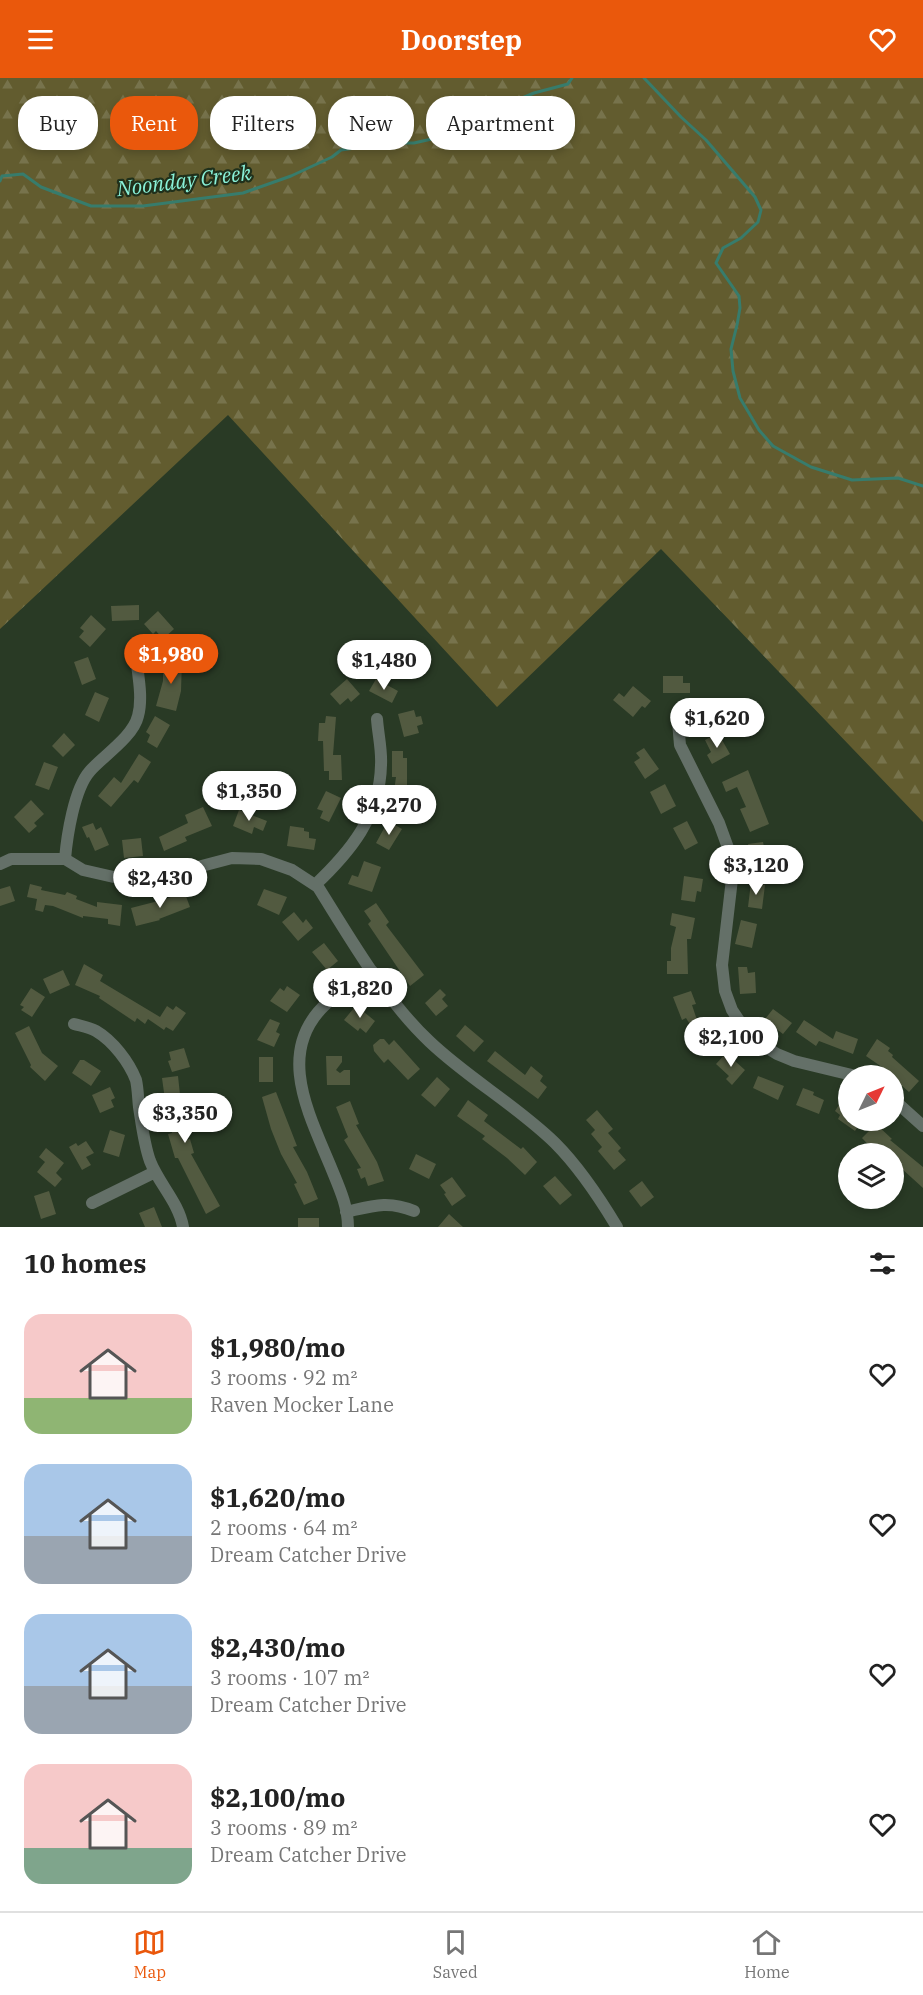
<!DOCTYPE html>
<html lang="en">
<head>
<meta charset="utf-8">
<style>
	body { margin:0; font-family:"IBM Plex Serif",serif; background:#f2f2f2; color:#222; height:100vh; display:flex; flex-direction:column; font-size:22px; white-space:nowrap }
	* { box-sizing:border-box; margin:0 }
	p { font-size:20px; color:#767676 }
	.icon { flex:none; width:33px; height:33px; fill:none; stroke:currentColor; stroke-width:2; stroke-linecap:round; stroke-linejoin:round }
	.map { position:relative; height:1149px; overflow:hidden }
	.drawer { display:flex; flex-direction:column; background:#fff; flex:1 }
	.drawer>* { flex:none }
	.banner { position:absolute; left:18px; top:18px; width:600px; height:54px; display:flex; gap:12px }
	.needle { width:39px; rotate:47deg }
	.tools { position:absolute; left:838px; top:987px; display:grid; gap:12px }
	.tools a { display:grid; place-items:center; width:66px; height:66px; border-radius:50%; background:#fff; box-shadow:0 3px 9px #0003; font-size:30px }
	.price { position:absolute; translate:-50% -51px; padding:0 14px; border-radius:21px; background:#fff; color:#222; font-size:20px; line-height:39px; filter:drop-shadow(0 2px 3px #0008) }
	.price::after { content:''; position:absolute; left:50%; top:36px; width:18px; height:14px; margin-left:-9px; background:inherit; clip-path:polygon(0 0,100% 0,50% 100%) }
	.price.active { background:#ea580c; color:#fff }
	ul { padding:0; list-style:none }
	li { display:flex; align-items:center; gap:18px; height:150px; padding:0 24px }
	li span { display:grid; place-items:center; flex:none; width:168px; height:120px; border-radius:18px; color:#555 }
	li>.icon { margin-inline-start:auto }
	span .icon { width:72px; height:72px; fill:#fffc; stroke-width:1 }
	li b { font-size:26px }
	h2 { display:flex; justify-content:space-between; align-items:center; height:72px; padding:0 24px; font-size:26px }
	.tag { padding:0 21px; border-radius:24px; background:#fff; box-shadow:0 3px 9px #0003; font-size:21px; line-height:54px }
	.tag.active { background:#ea580c; color:#fff }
	header { display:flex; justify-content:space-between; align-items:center; height:78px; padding:0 24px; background:#ea580c; color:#fff; font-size:27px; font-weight:700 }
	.tab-bar { display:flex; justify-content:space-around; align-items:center; height:84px; border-top:2px solid #e0e0e0; background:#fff; font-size:16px; color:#767676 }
	.tab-bar a { display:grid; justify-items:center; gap:3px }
	.tab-bar .active { color:#ea580c }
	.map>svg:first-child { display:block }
</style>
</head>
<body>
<header><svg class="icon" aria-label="menu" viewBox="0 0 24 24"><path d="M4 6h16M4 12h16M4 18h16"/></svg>Doorstep<svg class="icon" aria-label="heart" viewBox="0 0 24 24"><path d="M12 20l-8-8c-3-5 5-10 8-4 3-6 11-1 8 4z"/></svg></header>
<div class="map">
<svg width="923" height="1149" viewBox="0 0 923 1149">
	<defs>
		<pattern id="forest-firs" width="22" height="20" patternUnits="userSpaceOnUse" patternTransform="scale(1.5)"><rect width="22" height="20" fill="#625c2f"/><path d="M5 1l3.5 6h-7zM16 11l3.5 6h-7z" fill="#77734c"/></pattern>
	</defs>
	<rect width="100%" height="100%" fill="#293a25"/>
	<path fill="url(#forest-firs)" d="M0 0H923V744L661 471 497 629 228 337 0 551Z"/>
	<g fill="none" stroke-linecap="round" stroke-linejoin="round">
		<path stroke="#377c6c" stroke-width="3" d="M644 0 681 39 706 62 755 119 761 132 758 144 741 160 723 170 716 185 739 218 740 230 737 247 731 271 733 293 740 320 759 352 773 368 811 389 852 402 898 400 923 408
			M0 103 2 98 23 96 41 109 91 128H143L243 115 291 98 332 79 341 72 391 65H414L463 54 505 36 515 23 534 15 568 6 572 0"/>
	</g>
	<path fill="#525a40" d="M139 527V542L112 543 111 528Z
		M158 533 174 551 163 561 156 553 153 556 144 546Z
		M91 537 106 551 90 569 79 559 84 553 80 550Z
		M88 579 96 601 82 607 74 584Z
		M163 582H182L181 613 176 633 156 628 163 603Z
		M663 598H683V605H690V615H663Z
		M347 601 360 616 351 624 348 620 340 627 330 616Z
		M376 601 398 613 392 625 369 613Z
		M633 608 651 623 645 630 642 628 633 639 613 622 619 615 624 619Z
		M95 614 109 620 99 644 85 637Z
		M414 632 416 639 421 638 423 646 417 648 419 655 404 659 398 636Z
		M155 638 170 647 157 670 147 664 150 657 146 654Z
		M326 638 336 639 333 677H341L342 702H329V693H324L323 663H318L319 645H325Z
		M64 655 75 667 63 679 52 668Z
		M718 655 730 676 712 686 707 677 711 674 705 662Z
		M644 670 659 691 645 701 634 684 640 680 636 675Z
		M392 673H403V680H407V708H410L407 729 392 727 396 699H392Z
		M139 676 151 684 138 705 134 702 111 729 98 718 114 699 121 705Z
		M44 684 58 689 49 712 35 707Z
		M748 692 769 746 750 754 740 731 746 729 737 709 726 714 722 704Z
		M665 706 676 728 661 736 650 714Z
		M326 713 341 720 329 744 320 740 323 733 317 731Z
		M31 722 44 736 34 745 37 748 29 755 14 739Z
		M203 729 212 748 185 759 187 763 164 773 159 759 188 745 185 737Z
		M239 732 267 743 263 753 254 749 252 756 233 748Z
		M388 743 402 751 389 772 376 765Z
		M687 743 698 765 685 772 673 750Z
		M93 745 96 752 101 749 109 767 95 773 89 759 87 760 82 749Z
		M290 748 304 750V753L309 754V760L316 761 314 772 287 768Z
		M141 760 143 778 124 780 122 762Z
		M763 764 768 787 752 790 748 766Z
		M364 783 381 789 372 814 348 806 352 797 358 799Z
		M684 798 703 801 701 814 697 813 695 824 681 822Z
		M751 804 765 807 762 831 748 829Z
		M30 806 42 809 41 812 65 817 67 814 77 818 76 821 97 829V824L122 827 120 848 108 846V841L83 838V840L53 828 45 827 43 834 35 832 37 821 27 819Z
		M10 808 15 823 0 828V811Z
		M264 811 287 819 279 837 257 827Z
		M184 813 190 829 159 841 160 842 136 848 131 830 166 821Z
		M376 825 389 844 386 847 424 897 410 908 368 846 371 843 364 833Z
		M294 834 303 845 306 841 313 850 298 863 282 844Z
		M672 835 695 840 691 861H687L688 896H667V883H671V870L676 849 670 847Z
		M741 842 757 846 752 870 735 866Z
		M324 865 338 883 327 892 312 874Z
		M84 886 103 897 100 903 160 939 167 928 173 932 176 928 186 935 173 953 166 949 164 952 148 941 145 946 137 940 135 944 99 920 100 918 75 907Z
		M738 889H747L748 895 755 894 756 915 740 916Z
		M63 892 70 907 50 916 43 901Z
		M287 908 300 917 287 934 270 923 280 910 284 913Z
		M31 910 45 919 32 939 21 932 24 929 20 927Z
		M440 911 446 917 442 921 448 928 436 938 425 925Z
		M691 913 696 926 692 927 698 945 702 943 708 951 706 953 715 967 702 975 691 959 696 956 686 940 682 942 673 919Z
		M358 925 366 932 364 934 375 943 366 955 360 950 358 953 344 942Z
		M773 931 792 945 783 956 775 950 772 953 762 945Z
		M270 941 280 945 276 954 280 956 274 969 257 962Z
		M804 942 833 961 836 953 858 961 853 976 819 963 816 968 796 954Z
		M465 947 484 963 474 974 456 958Z
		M29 948 42 975 58 988 45 1003 30 989 31 987 15 955Z
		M380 961H384L389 967 394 962 420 991 408 1002 388 981 384 985 374 973 373 967Z
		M877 961 890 970 888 973 893 977 892 979 919 1003 909 1014 894 1001V998H891L892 996 866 978Z
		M184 970 190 989 172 994 168 983 171 982 169 974Z
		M495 973 525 997 531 988 543 998 540 1003 547 1009 538 1021 487 983Z
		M726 975 745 992 732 1007 726 1001 729 998 716 986Z
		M326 978H342V984L336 992 340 995 344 992H350V1007H327Z
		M259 979H273V1004H259Z
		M80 982H84L101 993 91 1008 72 995Z
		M178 998 181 1026 184 1025 189 1045 178 1048 183 1063 190 1061 194 1075 191 1076 220 1128 206 1136 178 1080H175L168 1056 172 1055 169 1039 165 1040 163 1030 166 1029 162 1000Z
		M758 998 784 1008 778 1022 753 1010Z
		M437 999 450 1011 435 1029 421 1017Z
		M110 1009 115 1020 111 1022 114 1029 100 1035 92 1017Z
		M803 1010 814 1014 813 1017 824 1022 819 1036 796 1027Z
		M276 1014 297 1068 293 1069 307 1094 318 1121 304 1127 294 1106 297 1105 281 1076 271 1051 262 1019Z
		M468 1022 488 1037 484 1043 521 1071 523 1069 537 1084 525 1097 507 1080 482 1061 485 1058 457 1038Z
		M842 1022 848 1026 849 1023V1042H862L855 1053 838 1041 840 1037 835 1033Z
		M350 1023 359 1046 356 1047 377 1084 384 1103 368 1108 365 1099 361 1101 357 1091 361 1090 344 1062 348 1059 336 1029Z
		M597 1032 613 1051 608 1055 621 1070 618 1073 626 1082 614 1092 598 1073 602 1069 591 1056 595 1052 586 1042Z
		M876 1046 892 1061 890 1062 923 1089V1110L901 1090 900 1091 894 1086V1076H877L862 1060Z
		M110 1052 125 1057 119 1079 103 1074Z
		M86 1063 94 1075 86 1079 91 1087 82 1092 69 1069 76 1065 78 1068Z
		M46 1070 64 1085 56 1095 62 1101 55 1109 37 1094 45 1084 39 1079Z
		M416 1076 436 1086 429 1101 409 1091Z
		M555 1098 572 1117 560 1127 543 1108Z
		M452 1099 466 1118 452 1128 444 1116 446 1115 440 1107Z
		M642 1103 654 1119 641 1129 629 1113Z
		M49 1113 56 1136 41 1141 34 1118Z
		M154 1129 162 1149H145L139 1135Z
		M449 1136 463 1149H438Z
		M298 1140H319V1149H298Z"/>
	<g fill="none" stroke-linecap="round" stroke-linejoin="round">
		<path stroke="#647068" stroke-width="12" d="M678 644 680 667 719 745 731 778 732 801 722 887 725 913 732 932 744 950 764 968 777 976 794 983 856 998
			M65 781C67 758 74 711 90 693 103 678 133 659 138 638 143 620 138 597 136 579
			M0 786 11 781H65L83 792 118 800H156L232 780 261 781 292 792 318 809C350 860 386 923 430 964 469 1001 516 1027 555 1065 580 1090 599 1119 617 1149
			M315 807C350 774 380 738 381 687 382 672 378 656 377 641
			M74 946C81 948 89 949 96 953 113 963 129 984 136 1002 138 1011 138 1021 139 1029 142 1048 144 1066 150 1083 159 1106 179 1125 183 1149
			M894 1022 923 1048
			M92 1125 155 1094
			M346 1134C372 1128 388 1122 414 1133
			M348 1149C348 1127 338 1107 330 1087 308 1034 275 972 327 925 341 912 357 903 372 893"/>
	</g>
	<g text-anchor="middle" stroke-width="4.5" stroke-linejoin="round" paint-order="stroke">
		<g font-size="21" font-style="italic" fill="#89f1d8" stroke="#20301b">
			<text transform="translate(184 103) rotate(-7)" y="7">Noonday Creek</text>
		</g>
	</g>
</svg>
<div class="tools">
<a><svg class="needle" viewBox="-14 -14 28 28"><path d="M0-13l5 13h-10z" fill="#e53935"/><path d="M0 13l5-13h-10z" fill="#767676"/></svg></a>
<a><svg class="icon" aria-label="layers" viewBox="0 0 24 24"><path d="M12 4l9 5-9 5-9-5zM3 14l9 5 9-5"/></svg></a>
</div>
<b class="price active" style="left:171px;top:607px">$1,980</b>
<b class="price" style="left:384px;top:613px">$1,480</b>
<b class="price" style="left:717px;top:671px">$1,620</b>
<b class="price" style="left:249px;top:744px">$1,350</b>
<b class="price" style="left:389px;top:758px">$4,270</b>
<b class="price" style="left:756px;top:818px">$3,120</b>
<b class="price" style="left:160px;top:831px">$2,430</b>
<b class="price" style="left:360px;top:941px">$1,820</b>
<b class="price" style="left:731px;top:990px">$2,100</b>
<b class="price" style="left:185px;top:1066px">$3,350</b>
<div class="banner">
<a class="tag">Buy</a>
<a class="tag active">Rent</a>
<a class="tag">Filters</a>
<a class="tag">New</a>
<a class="tag">Apartment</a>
</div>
</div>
<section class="drawer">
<h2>10 homes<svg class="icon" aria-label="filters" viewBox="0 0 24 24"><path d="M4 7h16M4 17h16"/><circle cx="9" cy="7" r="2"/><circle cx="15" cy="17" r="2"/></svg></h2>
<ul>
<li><span style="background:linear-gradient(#f6c9c9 70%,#8fb573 0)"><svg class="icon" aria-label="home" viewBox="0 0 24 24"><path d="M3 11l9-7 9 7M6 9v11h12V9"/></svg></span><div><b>$1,980/mo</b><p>3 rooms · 92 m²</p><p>Raven Mocker Lane</p></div><svg class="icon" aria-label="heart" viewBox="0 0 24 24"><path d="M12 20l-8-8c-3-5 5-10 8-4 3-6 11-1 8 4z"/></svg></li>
<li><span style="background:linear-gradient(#a9c7e8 60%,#9aa5b1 0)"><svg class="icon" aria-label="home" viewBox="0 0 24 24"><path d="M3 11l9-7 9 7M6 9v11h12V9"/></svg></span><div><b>$1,620/mo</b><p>2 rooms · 64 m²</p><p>Dream Catcher Drive</p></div><svg class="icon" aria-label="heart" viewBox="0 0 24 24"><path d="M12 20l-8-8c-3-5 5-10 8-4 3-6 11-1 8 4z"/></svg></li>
<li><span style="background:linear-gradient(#a9c7e8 60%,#9aa5b1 0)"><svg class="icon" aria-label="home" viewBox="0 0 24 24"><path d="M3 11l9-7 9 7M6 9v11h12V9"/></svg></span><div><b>$2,430/mo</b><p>3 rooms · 107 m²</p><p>Dream Catcher Drive</p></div><svg class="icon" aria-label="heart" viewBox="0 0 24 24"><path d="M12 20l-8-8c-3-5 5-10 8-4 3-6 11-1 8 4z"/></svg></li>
<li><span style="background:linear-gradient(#f6c9c9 70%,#7fa58c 0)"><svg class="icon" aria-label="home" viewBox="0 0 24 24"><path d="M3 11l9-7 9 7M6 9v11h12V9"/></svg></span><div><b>$2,100/mo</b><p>3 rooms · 89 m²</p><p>Dream Catcher Drive</p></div><svg class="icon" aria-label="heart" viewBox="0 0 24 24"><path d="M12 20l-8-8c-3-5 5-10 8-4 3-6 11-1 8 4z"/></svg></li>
</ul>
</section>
<nav class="tab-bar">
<a class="active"><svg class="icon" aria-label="map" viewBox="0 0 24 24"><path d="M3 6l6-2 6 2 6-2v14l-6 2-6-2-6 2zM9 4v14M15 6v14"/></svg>Map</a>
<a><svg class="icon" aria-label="saved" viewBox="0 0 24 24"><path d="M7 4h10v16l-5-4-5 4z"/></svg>Saved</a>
<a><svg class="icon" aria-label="home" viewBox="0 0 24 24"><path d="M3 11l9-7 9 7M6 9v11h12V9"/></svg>Home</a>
</nav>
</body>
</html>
